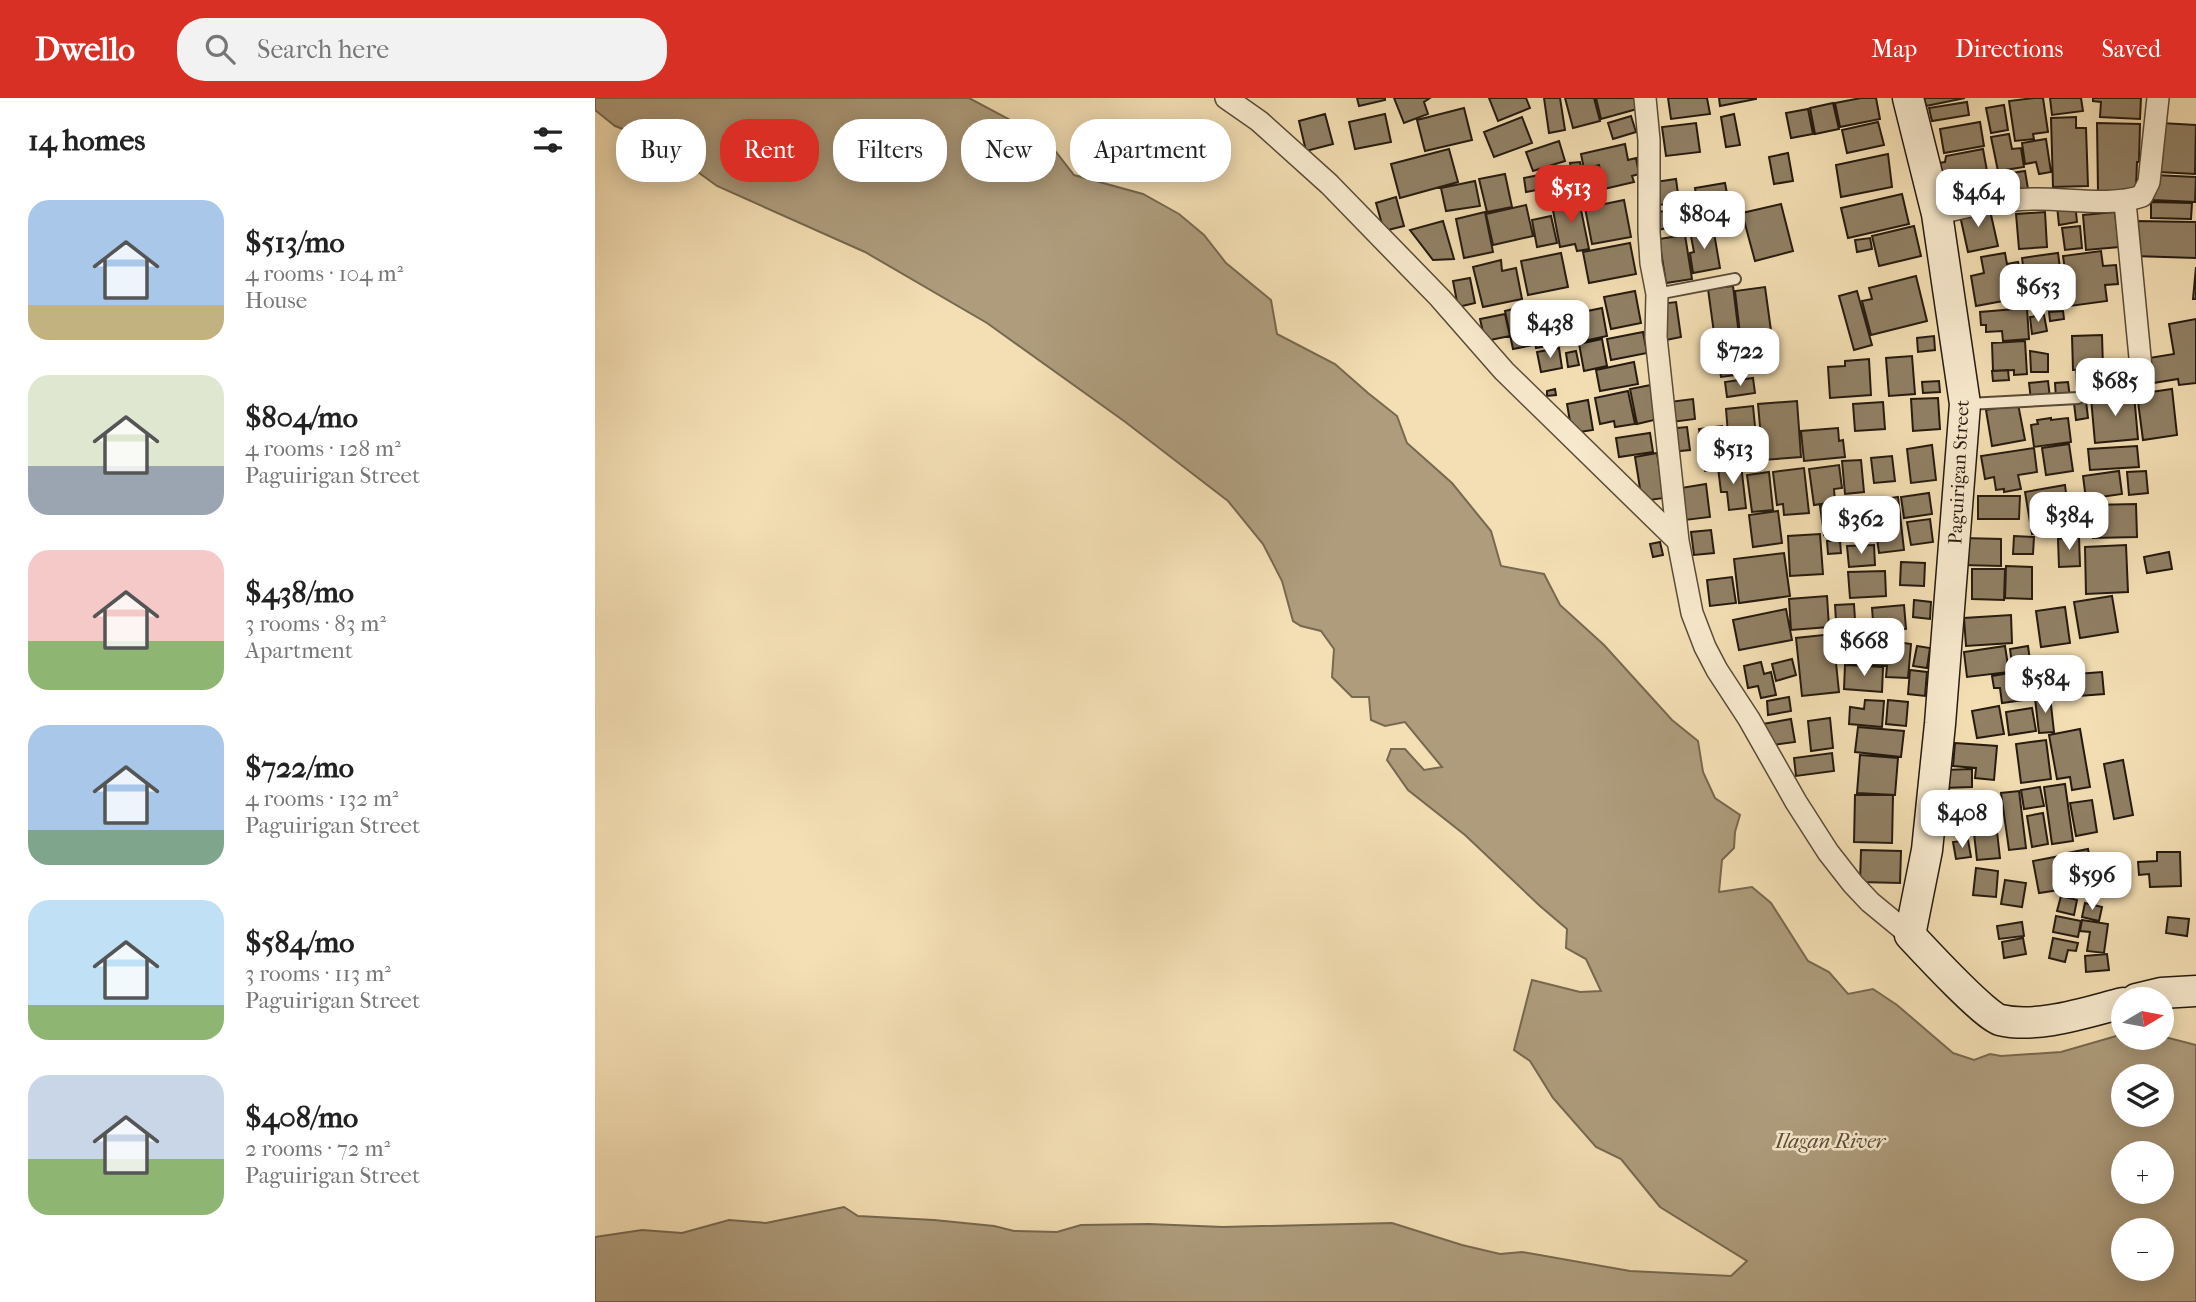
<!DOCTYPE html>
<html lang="en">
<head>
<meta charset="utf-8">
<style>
	body { margin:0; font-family:"IM FELL French Canon",serif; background:#f2f2f2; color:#222; height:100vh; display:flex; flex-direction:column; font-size:26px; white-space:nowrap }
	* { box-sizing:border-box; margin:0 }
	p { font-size:23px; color:#767676 }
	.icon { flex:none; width:38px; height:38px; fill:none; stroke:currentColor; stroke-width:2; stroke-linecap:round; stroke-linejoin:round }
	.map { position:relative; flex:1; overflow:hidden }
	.panel { display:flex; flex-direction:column; background:#fff; width:595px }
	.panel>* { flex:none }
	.hud { position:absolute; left:21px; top:21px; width:665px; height:63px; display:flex; gap:14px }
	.needle { width:46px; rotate:80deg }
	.tools { position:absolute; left:1516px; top:889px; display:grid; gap:14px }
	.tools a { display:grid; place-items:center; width:63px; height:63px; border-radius:50%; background:#fff; box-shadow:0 4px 18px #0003; font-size:35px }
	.price { position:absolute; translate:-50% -60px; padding:0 16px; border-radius:14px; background:#fff; color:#222; font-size:23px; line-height:46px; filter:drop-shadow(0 2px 4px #0008) }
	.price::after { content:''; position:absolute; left:50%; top:42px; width:21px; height:16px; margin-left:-10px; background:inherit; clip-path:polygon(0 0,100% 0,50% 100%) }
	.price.current { background:#d93025; color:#fff }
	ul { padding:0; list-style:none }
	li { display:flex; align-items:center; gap:21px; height:175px; padding:0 28px }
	li span { display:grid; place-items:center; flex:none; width:196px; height:140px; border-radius:21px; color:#555 }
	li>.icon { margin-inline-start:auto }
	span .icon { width:84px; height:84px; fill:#fffc; stroke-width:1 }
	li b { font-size:30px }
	h2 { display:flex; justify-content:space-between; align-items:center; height:84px; padding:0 28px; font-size:30px }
	.tag { padding:0 24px; border-radius:28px; background:#fff; box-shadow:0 4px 18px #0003; font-size:24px; line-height:63px }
	.tag.current { background:#d93025; color:#fff }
	header { display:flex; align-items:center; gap:42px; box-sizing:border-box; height:98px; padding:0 35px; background:#d93025; color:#fff }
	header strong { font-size:33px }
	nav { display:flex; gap:38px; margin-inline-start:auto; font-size:24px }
	.search { width:490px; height:63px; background:#f2f2f2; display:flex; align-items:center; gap:18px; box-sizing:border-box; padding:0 24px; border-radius:28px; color:#767676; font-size:26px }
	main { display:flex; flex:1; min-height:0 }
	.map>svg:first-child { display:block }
</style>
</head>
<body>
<header>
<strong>Dwello</strong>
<div class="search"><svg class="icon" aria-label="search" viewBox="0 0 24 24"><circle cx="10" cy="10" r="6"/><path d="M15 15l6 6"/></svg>Search here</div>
<nav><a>Map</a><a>Directions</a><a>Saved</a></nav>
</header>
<main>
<section class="panel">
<h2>14 homes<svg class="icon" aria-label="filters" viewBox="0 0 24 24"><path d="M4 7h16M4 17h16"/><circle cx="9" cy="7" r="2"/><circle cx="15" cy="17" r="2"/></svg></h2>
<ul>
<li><span style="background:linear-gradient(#a9c7e8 75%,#c2b280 0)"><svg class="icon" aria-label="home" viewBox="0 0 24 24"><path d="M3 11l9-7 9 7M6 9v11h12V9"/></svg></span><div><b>$513/mo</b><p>4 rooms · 104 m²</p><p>House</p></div></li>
<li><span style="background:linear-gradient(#dfe7d0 65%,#9aa5b1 0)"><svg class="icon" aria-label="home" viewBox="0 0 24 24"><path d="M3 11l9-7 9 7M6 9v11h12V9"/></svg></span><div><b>$804/mo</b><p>4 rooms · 128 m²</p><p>Paguirigan Street</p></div></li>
<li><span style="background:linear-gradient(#f6c9c9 65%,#8fb573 0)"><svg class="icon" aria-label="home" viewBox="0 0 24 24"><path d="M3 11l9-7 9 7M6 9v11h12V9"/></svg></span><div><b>$438/mo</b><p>3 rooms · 83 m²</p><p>Apartment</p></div></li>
<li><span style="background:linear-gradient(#a9c7e8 75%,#7fa58c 0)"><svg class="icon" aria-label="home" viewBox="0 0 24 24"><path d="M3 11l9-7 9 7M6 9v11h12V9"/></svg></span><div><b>$722/mo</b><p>4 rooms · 132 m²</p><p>Paguirigan Street</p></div></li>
<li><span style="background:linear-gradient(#bfe0f5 75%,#8fb573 0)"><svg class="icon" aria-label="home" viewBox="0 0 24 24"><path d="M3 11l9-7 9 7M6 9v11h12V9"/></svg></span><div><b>$584/mo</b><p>3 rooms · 113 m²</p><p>Paguirigan Street</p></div></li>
<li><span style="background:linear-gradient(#c9d6e8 60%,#8fb573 0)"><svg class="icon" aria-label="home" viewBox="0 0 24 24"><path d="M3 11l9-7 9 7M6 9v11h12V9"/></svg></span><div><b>$408/mo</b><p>2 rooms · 72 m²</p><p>Paguirigan Street</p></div></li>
</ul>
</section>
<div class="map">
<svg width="1601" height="1204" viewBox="0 0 1601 1204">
	<rect width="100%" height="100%" fill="#f4dfb4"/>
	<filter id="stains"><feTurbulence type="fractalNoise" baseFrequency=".00286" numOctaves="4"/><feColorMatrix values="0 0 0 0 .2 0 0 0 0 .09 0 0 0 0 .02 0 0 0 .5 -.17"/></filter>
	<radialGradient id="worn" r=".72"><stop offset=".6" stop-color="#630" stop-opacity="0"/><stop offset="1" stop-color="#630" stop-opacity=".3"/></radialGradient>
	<path fill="#ae9c7c" stroke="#776850" stroke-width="2" fill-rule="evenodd" d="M0 0H374L451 41 479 77 548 96 584 116 609 137 631 165 676 202 682 236 740 266 773 295 802 318 812 345 857 385 896 433 906 468 949 476 965 507 1009 547 1077 622 1103 643 1108 674 1120 700 1145 717 1140 734 1139 750 1127 762 1124 794 1157 789 1176 805 1213 863 1234 874 1253 896 1278 891 1302 907 1358 955 1379 962 1395 956 1406 958 1466 954 1528 936V940H1566V938L1601 947V1204H0V1139L47 1132 87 1135 134 1122 171 1125 249 1109 263 1118 339 1122 399 1128 419 1133 462 1134 486 1127 554 1126 628 1129 797 1125 867 1147 905 1156 927 1154 1035 1173 1136 1178 1152 1163 1065 1109 1026 1061 1001 1049 958 1000 935 963 919 952 937 882 985 894 1006 893 991 861 971 850 972 831 945 808 870 737 813 692 792 662 796 651H810L829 672 847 669 810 624 790 628 776 622 774 599H757L737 579 739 551 726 533 706 528 698 523 687 483 668 446 633 403 529 323 392 225 270 154 122 88 60 43 20 28 0 12ZM1528 978H1566V1017H1528ZM1528 1055H1566V1094H1528ZM1528 1132H1566V1171H1528Z"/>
	<path fill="#918065" stroke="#251a0f" stroke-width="2" d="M762 0H790V2L764 8Z
		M799 0H835L829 4 833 16 809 25Z
		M894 0H931L935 10 903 23Z
		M949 0H965L970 32 954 35Z
		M970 0H999L1005 23 978 30Z
		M1001 0H1039L1042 11 1006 21Z
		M1073 0H1112L1115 16 1076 21Z
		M1124 0H1161V1L1125 8Z
		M1266 0H1281L1285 21 1245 29 1240 5Z
		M1329 0H1370L1331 8Z
		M1439 0H1448L1453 34 1438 36 1439 41 1420 43 1414 3Z
		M1455 0H1486L1488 13 1457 17Z
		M1498 0H1546L1545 21 1505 19 1506 4 1498 3Z
		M1372 4 1374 17 1337 23 1334 10Z
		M1238 5 1244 31 1220 36 1215 10Z
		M1409 7 1413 32 1396 35 1391 10Z
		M869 10 877 42 830 53 822 22Z
		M1213 11 1218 36 1196 40 1191 15Z
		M730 16 738 46 711 53 704 23Z
		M790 16 796 44 760 51 754 24Z
		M1139 16 1145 47 1131 49 1126 19Z
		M1036 18 1041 34 1018 41 1013 25Z
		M927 19 937 45 899 59 889 34Z
		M1481 19V30H1491L1493 88 1458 89 1456 20Z
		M1283 24 1289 47 1252 55 1247 32Z
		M1385 24 1389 48 1349 55 1345 31Z
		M1101 25 1105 54 1071 58 1067 29Z
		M1502 25 1545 26 1544 64H1542L1541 91H1528V94L1503 93Z
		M1566 25 1601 27 1600 76 1564 74Z
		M1414 36 1417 51 1426 50 1429 69 1403 73 1396 39Z
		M1451 41 1456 74 1444 76 1441 64 1430 66 1427 45Z
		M964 43 970 63 938 73 931 54Z
		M1030 46 1033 62 1041 60 1044 76 1037 78 1039 84 1009 91 1004 67 989 71 986 56Z
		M854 51 863 84 805 100 796 66Z
		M1388 51 1396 95 1355 103 1353 79 1346 80 1343 65 1350 64 1351 58Z
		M1193 55 1198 83 1179 86 1174 59Z
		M1293 56 1297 89 1246 99 1241 67Z
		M985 64 991 95 981 97 975 65Z
		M975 69 980 94 955 99 950 75Z
		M1430 73 1434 97 1407 101 1403 77Z
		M910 76 917 109 892 114 884 81Z
		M944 77 947 91 931 94 929 80Z
		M1559 77 1601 79 1600 104 1558 102Z
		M1081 81 1083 96 1097 95 1099 108 1083 110V105L1063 107 1060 84Z
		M880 83 885 108 851 113 846 90Z
		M1130 85 1136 117 1105 122 1100 90Z
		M1307 96 1314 126 1253 140 1246 110Z
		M801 99 809 128 789 133 781 105Z
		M984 102 994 151 982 153 980 146 965 149 957 107Z
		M1029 102 1036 139 997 146 990 110Z
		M1556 104 1597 105 1596 121 1556 120Z
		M1480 105 1482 124 1464 127 1462 108Z
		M1186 106 1198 153 1160 163 1147 115Z
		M931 107 938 138 898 147 891 116Z
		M1394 108 1403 148 1373 154 1364 113Z
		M1070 113 1072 130 1059 133 1057 115Z
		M890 114 898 154 869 160 861 121Z
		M1450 114 1452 149 1424 151 1421 116Z
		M1520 114 1524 149 1491 152 1488 117Z
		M956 118 962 145 942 149 937 122Z
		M848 123 859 161 838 162 815 132Z
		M1540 123 1601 124V160L1539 158Z
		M1319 128 1326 158 1284 168 1277 138Z
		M1485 128 1487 150 1470 152 1467 130Z
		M1118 129 1125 170 1098 175 1095 155 1099 154 1095 133Z
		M1090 137 1097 181 1071 185 1064 141Z
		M1275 140 1277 151 1262 154 1260 142Z
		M1035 145 1041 176 994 185 988 154Z
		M1506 153 1508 168 1521 167 1523 186 1510 187 1512 203 1475 208 1468 158Z
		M966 155 973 189 933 197 926 163Z
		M1410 155 1412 166 1423 164 1427 182 1416 184 1419 201 1381 208 1376 178 1389 175 1386 159Z
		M1463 155 1469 201 1433 206 1427 160Z
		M906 162 907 173 921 170 927 201 888 209 878 169Z
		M1601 169V201H1598Z
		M1321 178 1332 223 1276 237 1267 203 1277 201 1274 190Z
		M875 180 880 205 863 209 858 183Z
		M1138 188 1146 254 1122 257 1113 191Z
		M1170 189 1177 240 1146 244 1140 193Z
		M1040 193 1046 225 1016 231 1009 199Z
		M1262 193 1277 247 1259 252 1244 198Z
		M1081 204 1086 239 1071 242 1065 206Z
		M930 208 938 247 918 251 910 213Z
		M1007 210 1012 238 984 244 978 216Z
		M1432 210 1434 241 1408 243 1407 233 1391 234V227H1386L1385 214Z
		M971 211 977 243 941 250 935 217Z
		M1468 213 1469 221 1455 223 1454 214Z
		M910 216 915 238 890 243 885 221Z
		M1449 217 1452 233 1437 236 1435 219Z
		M1601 221V285L1584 287 1583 281 1552 286 1548 261 1579 256 1574 226Z
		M1048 234 1052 255 1016 262 1012 241Z
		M1507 237 1508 270 1478 272 1477 238Z
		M1339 238 1340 252 1323 254 1322 240Z
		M1007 241 1012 268 989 273 984 246Z
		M1430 243 1432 276 1419 277V272L1398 273 1397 245Z
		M964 250 967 270 946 274 942 254Z
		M981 253 984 267 973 269 971 255Z
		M1435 253 1453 256V274H1436Z
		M1146 255 1149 276 1126 279 1123 257Z
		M1317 258 1320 296 1294 298 1291 260Z
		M1274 261 1276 297 1235 300 1233 269 1250 268V263Z
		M1039 264 1043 286 1005 293 1001 272Z
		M1413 272 1414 282 1398 283 1397 273Z
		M1508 273 1509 289 1482 291 1481 274Z
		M1158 280 1160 295 1132 299 1130 284Z
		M1344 283 1345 294 1328 295 1327 284Z
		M1453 283 1455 300 1436 302 1434 285Z
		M1473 284 1475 300 1461 301 1460 285Z
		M1056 287 1063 321 1042 326 1035 291Z
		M960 291 961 297 952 298V293Z
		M1577 291 1582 337 1548 342 1542 296Z
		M1033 293 1040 326 1020 329 1019 323 1005 326 1000 300Z
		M1539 296 1543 341 1500 345 1496 300Z
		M1343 300 1345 331 1318 333 1316 301Z
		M1098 301 1100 321 1077 324 1074 304Z
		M993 302 998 332 977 335 972 306Z
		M1202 303 1206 359 1168 362 1163 306Z
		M1491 303 1493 320 1481 322 1479 305Z
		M1288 304 1290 331 1260 333 1258 306Z
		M1423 306 1430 342 1397 348 1391 312Z
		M1158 308 1163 359 1135 361 1131 311Z
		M1456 320V322L1473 320 1476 344 1439 349 1436 327 1443 326 1442 322Z
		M1127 328 1130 356 1118 358 1120 372 1110 373 1104 331Z
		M1092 329 1095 352 1075 354 1072 331Z
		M1243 330 1244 343 1248 342 1250 359 1209 363 1206 333Z
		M1055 335 1058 354 1024 359 1021 340Z
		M1474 346 1478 373 1451 377 1447 350Z
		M1337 347 1341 382 1316 385 1312 351Z
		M1542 348 1544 369 1495 372 1493 351Z
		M1439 350 1442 374 1423 377 1426 391 1409 394V391L1401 392 1399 379 1390 381 1386 358Z
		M1062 355 1069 400 1047 403 1040 359Z
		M1297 358 1300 383 1279 385 1276 360Z
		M1266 362 1269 394 1250 396 1247 363Z
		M1146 366 1151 410 1134 412 1132 394H1126L1123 369Z
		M1244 367 1247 390 1239 391 1240 404 1219 407 1214 371Z
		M1209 370 1214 415 1189 417 1188 406 1182 407 1178 374Z
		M1524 373 1527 396 1491 401 1488 378Z
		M1551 373 1553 395 1534 397 1532 374Z
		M1174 374 1178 412 1157 414 1152 377Z
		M1111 386 1115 419 1090 422 1086 390Z
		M1470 387 1474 419H1470L1471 426 1467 427V431L1437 436 1430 394Z
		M1334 395 1337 416 1309 420 1306 399Z
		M1383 398H1425L1424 421H1383Z
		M1303 399 1309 452 1284 455 1277 403Z
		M1248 405 1252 433 1229 437 1225 408Z
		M1541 406 1542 439 1498 440 1497 407Z
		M1275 410 1280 438 1258 442 1254 412Z
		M1183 413 1187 445 1158 449 1154 417Z
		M1335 421 1338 444 1316 447 1312 424Z
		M1116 432 1119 455 1099 457 1096 434Z
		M1225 436 1228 476 1195 478 1193 438Z
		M1419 438 1439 439 1438 456H1418Z
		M1484 439 1485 468 1464 469 1463 441Z
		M1367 440 1406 441V468L1367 467Z
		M1232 443H1245L1246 455 1233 456Z
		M1065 444 1068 457 1058 459 1055 446Z
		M1279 447 1280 467 1254 469 1252 448Z
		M1531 447 1533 494 1491 496 1490 449Z
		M1574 454 1577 471 1552 475 1549 459Z
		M1189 455 1195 498 1144 505 1139 461Z
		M1306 464 1330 465 1329 488 1305 487Z
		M1411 468 1437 469V501L1410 500Z
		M1377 471H1410L1409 502 1377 501Z
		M1290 473 1291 498 1255 500 1253 474Z
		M1137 479 1141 505 1115 508 1112 482Z
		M1232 498 1234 529 1196 532 1194 501Z
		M1517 498 1523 534 1485 540 1479 504Z
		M1319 502 1336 504 1335 521 1318 519Z
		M1259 506 1260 522 1241 523 1240 507Z
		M1309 507 1311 531 1279 535 1277 510Z
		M1470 509 1475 545 1446 549 1441 513Z
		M1191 511 1197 542 1144 552 1138 522Z
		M1416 517 1417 545 1371 548 1369 520Z
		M1245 529 1275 532 1272 568 1254 566 1256 548H1244Z
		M1238 536 1244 594 1207 598 1201 540Z
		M1276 540 1316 546 1313 580 1291 579 1292 568 1274 567Z
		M1322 548 1335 550 1332 570 1318 568Z
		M1410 548 1414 574 1372 579 1369 554Z
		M1433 548 1436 570 1418 573 1415 551Z
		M1197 561 1201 577 1181 583 1177 566Z
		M1166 564 1169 576 1176 574 1181 597 1166 600 1163 588 1153 590 1149 568Z
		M1250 567 1288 569 1287 594 1249 591Z
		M1315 572 1332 574 1330 598 1313 596Z
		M1432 572 1436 601 1407 605 1405 590H1399L1397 578Z
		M1507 574 1509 596 1484 598 1482 576Z
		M1455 598 1459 634 1444 635 1440 600Z
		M1194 599 1196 613 1173 617 1172 603Z
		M1270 602 1289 603 1287 629 1254 626 1255 609 1269 611Z
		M1293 602 1313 604 1311 628 1291 626Z
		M1404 608 1409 636 1382 640 1377 613Z
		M1437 610 1441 633 1414 637 1411 614Z
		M1235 620 1238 650 1216 653 1213 623Z
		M1196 621 1200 644 1170 648 1167 626Z
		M1263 629 1309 633 1306 659 1260 654Z
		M1485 631 1495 689 1477 692 1475 679 1462 681 1454 637Z
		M1451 642 1456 681 1426 685 1421 646Z
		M1360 645 1402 648 1399 682 1380 680 1381 670 1358 668Z
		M1237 655 1239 673 1201 678 1199 660Z
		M1265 657 1303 660 1300 697 1262 695Z
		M1528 662 1538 717 1519 721 1509 666Z
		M1377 671V689L1348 690V672Z
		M1470 686 1478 743 1457 746 1449 689Z
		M1445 689 1449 708 1429 711 1426 692Z
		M1424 693 1431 750 1414 752 1406 695Z
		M1260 697H1298L1297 745 1259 744Z
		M1373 700 1374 719 1346 720V701Z
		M1497 702 1502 734 1481 738 1475 705Z
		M1399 707 1405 760 1382 762 1376 709Z
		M1448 715 1453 746 1437 749 1432 718Z
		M1373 742 1376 759 1361 761 1358 744Z
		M1493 751 1497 773 1488 775 1489 780 1477 783 1472 755Z
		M1266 752 1306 753 1305 785 1265 784Z
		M1562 754H1585L1586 788 1555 789 1554 776 1544 777 1543 764 1562 763Z
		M1465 758 1471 791 1444 795 1438 763Z
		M1381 770 1403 773 1401 799 1378 797Z
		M1410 782 1431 785 1427 809 1406 806Z
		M1466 798 1482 802 1479 817 1462 813Z
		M1490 805 1507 809 1504 823 1487 819Z
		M1461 818 1486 823 1483 839 1458 834Z
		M1573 819 1594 821 1592 838 1571 835Z
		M1487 822 1513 826 1509 855 1492 853 1495 834 1485 833Z
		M1427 824 1429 838 1404 841 1402 828Z
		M1428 840 1431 856 1409 860 1407 844Z
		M1458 840 1483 845 1481 853 1473 852 1470 864 1454 860Z
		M1512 856 1514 872 1491 874 1490 858Z"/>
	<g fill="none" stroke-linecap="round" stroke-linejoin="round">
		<g stroke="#594b38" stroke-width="14">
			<path id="service" d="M1062 196 1140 181
				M1373 306 1483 300"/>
		</g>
		<g stroke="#594b38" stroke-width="24">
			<path id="minor" d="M631 0 664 23 734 86 845 200 909 273 1083 443
				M1050 0 1054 42V134L1056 165 1062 196 1061 239 1083 443 1097 515 1110 549 1122 572 1154 621 1201 704 1233 754 1258 786 1275 804 1315 837
				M1530 104 1547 280
				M1342 116C1376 107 1403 102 1438 101 1472 100 1516 109 1547 98L1554 84 1563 0"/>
		</g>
		<g stroke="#251a0f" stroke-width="33">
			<path id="secondary" d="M1313 0 1342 116 1370 306 1345 626 1332 752 1315 837C1329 852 1391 919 1405 922 1443 931 1492 914 1528 905
				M1541 901 1566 895 1601 893"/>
		</g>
		<use href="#service" stroke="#f8eace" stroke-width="10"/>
		<use href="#minor" stroke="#f8eace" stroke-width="21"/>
		<use href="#secondary" stroke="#f8eace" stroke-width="30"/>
	</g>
	<g text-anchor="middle" stroke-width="5" stroke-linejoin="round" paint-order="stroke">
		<g font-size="19" fill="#251a0f" stroke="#f8eace">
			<text transform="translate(1363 374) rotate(-87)" y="7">Paguirigan Street</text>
		</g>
		<g font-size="21" font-style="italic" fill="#5c4e3b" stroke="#f8eace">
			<text x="1235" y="1050">Ilagan River</text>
		</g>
	</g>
	<rect width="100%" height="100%" filter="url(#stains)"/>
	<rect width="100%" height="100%" fill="url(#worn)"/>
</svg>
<div class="tools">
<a><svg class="needle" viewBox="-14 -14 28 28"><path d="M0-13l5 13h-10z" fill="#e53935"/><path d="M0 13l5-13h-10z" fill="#767676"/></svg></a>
<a><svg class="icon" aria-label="layers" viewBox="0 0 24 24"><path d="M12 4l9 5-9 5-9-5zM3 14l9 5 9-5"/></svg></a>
<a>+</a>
<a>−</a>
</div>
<b class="price current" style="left:976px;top:127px">$513</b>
<b class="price" style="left:1383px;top:131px">$464</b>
<b class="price" style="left:1109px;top:153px">$804</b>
<b class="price" style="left:1443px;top:226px">$653</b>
<b class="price" style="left:955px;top:262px">$438</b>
<b class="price" style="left:1145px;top:290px">$722</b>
<b class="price" style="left:1520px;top:320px">$685</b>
<b class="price" style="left:1138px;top:388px">$513</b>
<b class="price" style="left:1474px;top:454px">$384</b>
<b class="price" style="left:1266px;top:458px">$362</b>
<b class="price" style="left:1269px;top:580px">$668</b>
<b class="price" style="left:1450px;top:617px">$584</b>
<b class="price" style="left:1367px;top:752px">$408</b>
<b class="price" style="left:1497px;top:814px">$596</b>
<div class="hud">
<a class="tag">Buy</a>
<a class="tag current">Rent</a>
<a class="tag">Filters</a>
<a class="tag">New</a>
<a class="tag">Apartment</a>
</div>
</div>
</main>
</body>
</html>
